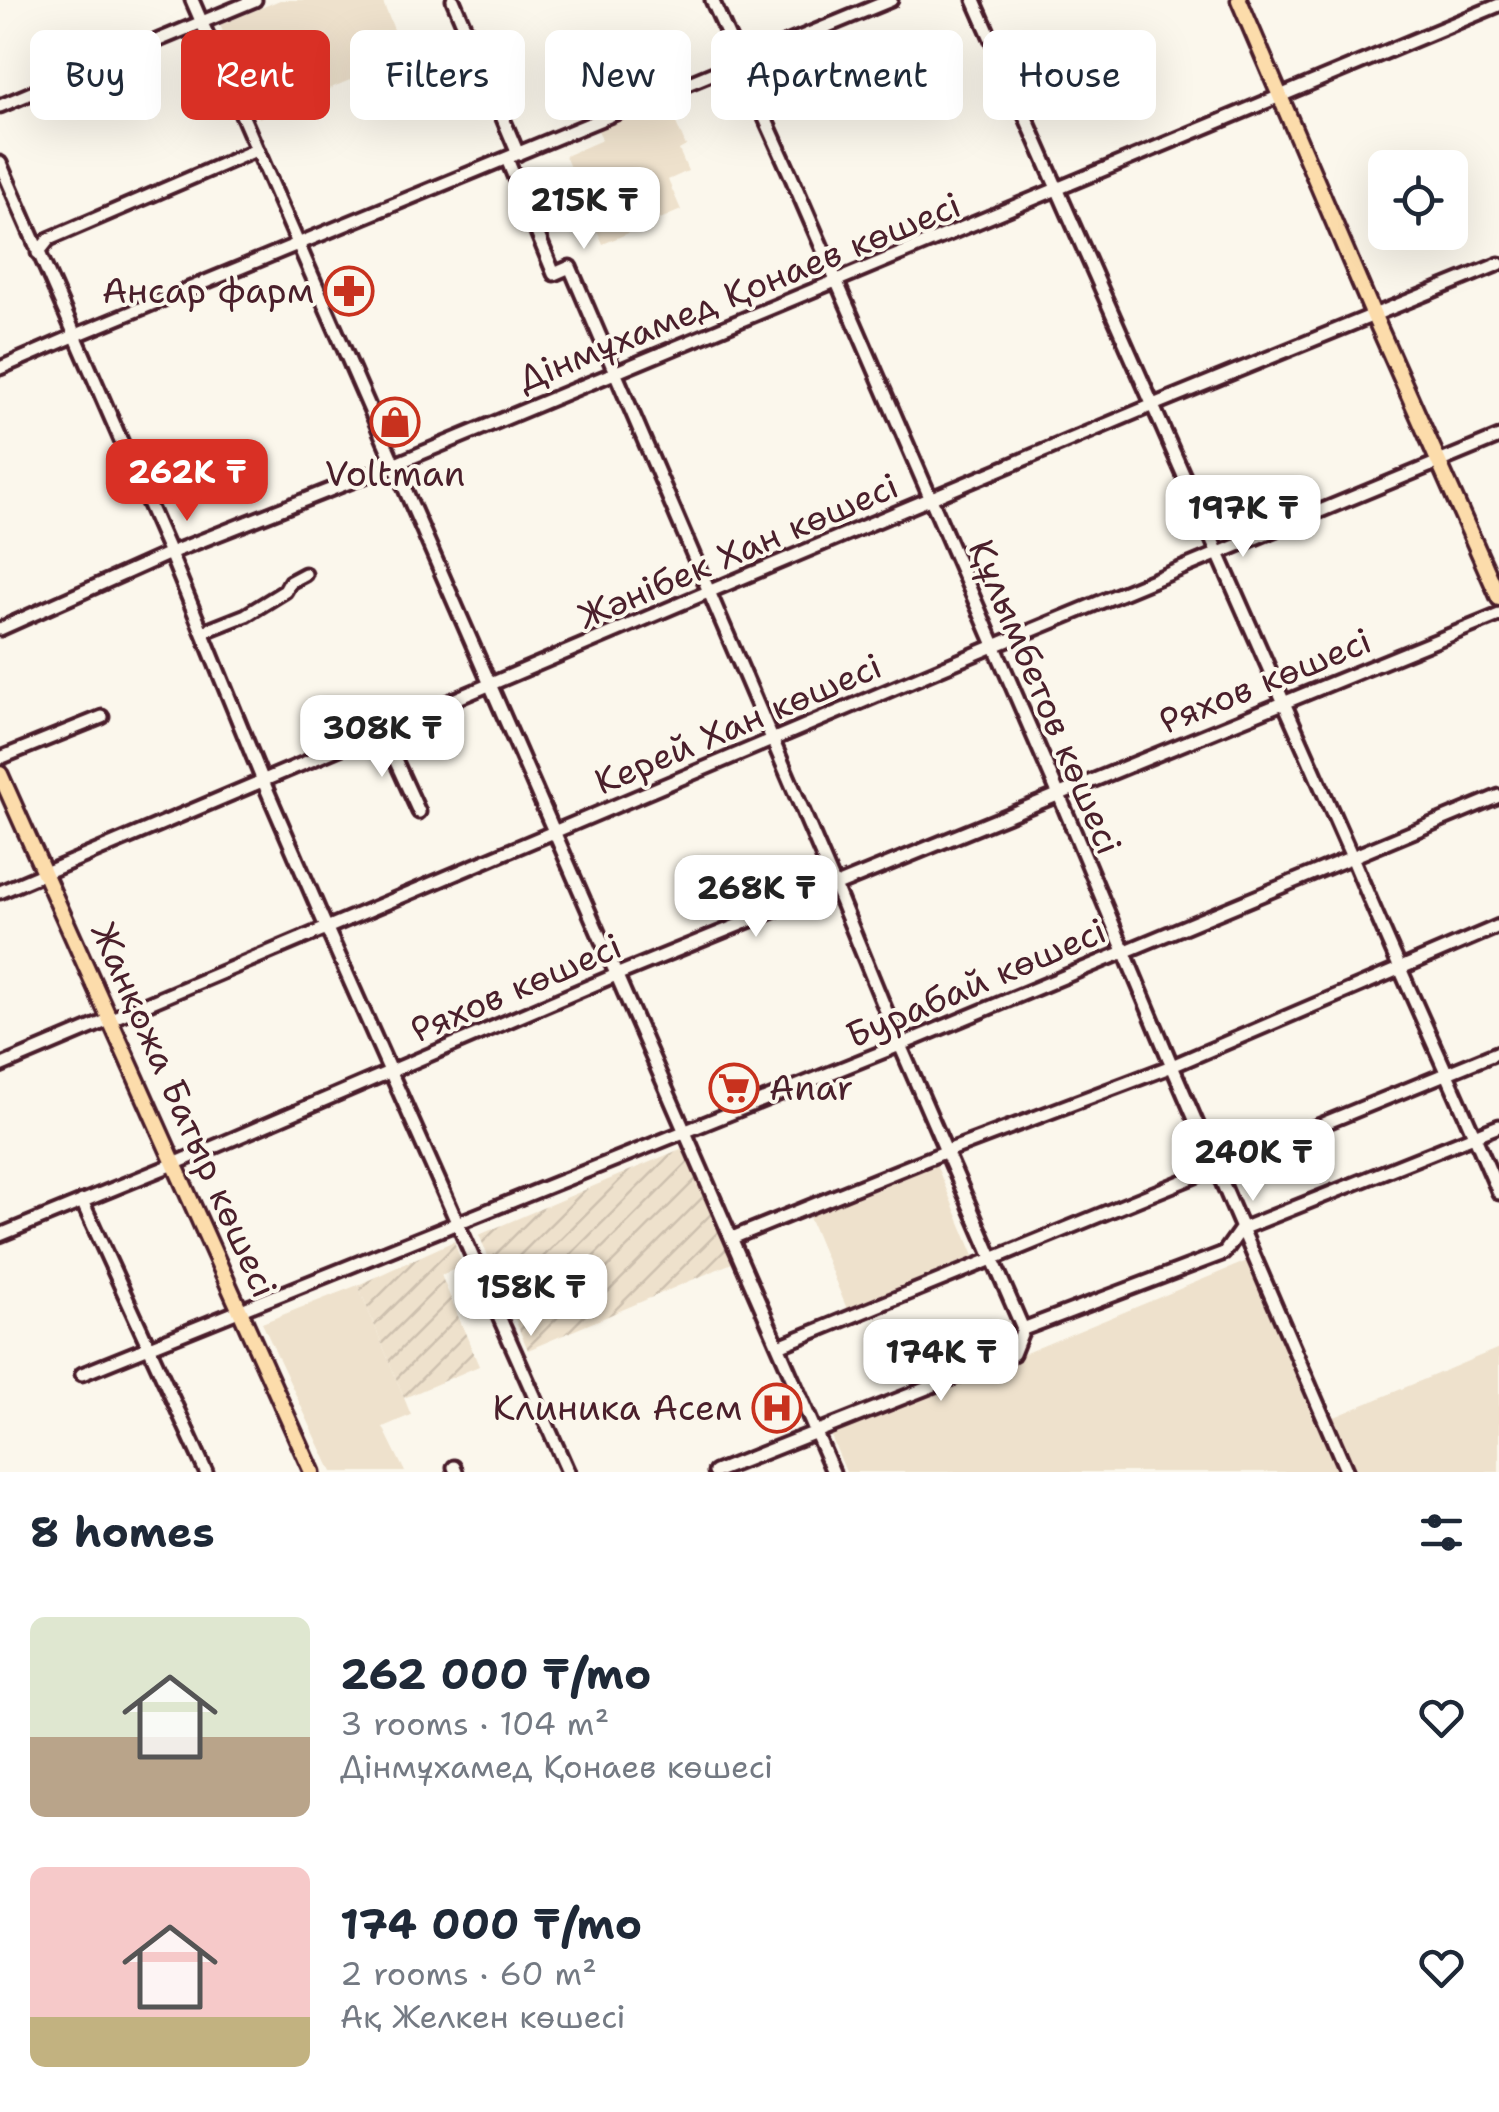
<!DOCTYPE html>
<html lang="en">
<head>
<meta charset="utf-8">
<style>
	body { margin:0; font-family:"Shantell Sans",sans-serif; background:#f2f2f3; color:#1f2937; height:100vh; display:flex; flex-direction:column; font-size:38px; white-space:nowrap }
	* { box-sizing:border-box; margin:0 }
	p { font-size:32px; color:#747a83 }
	.icon { flex:none; width:55px; height:55px; fill:none; stroke:currentColor; stroke-width:2; stroke-linecap:round; stroke-linejoin:round }
	.map { position:relative; height:1472px; overflow:hidden }
	.panel { display:flex; flex-direction:column; background:#fff; flex:1 }
	.panel>* { flex:none }
	.guide { position:absolute; left:30px; top:30px; width:1440px; height:90px; display:flex; gap:20px }
	.tools { position:absolute; left:1368px; top:150px; display:grid; gap:20px }
	.tools a { display:grid; place-items:center; width:100px; height:100px; border-radius:15px; background:#fff; box-shadow:0 10px 40px #0002; font-size:50px }
	.price { position:absolute; translate:-50% -85px; padding:0 22px; border-radius:20px; background:#fff; color:#222; font-size:32px; line-height:65px; filter:drop-shadow(0 2px 5px #0008) }
	.price::after { content:''; position:absolute; left:50%; top:60px; width:30px; height:22px; margin-left:-15px; background:inherit; clip-path:polygon(0 0,100% 0,50% 100%) }
	.price.selected { background:#d93025; color:#fff }
	ul { padding:0; list-style:none }
	li { display:flex; align-items:center; gap:30px; height:250px; padding:0 30px }
	li span { display:grid; place-items:center; flex:none; width:280px; height:200px; border-radius:15px; color:#555 }
	li>.icon { margin-inline-start:auto }
	span .icon { width:120px; height:120px; fill:#fffc; stroke-width:1 }
	li b { font-size:42px }
	h2 { display:flex; justify-content:space-between; align-items:center; height:120px; padding:0 30px; font-size:42px }
	.pill { padding:0 35px; border-radius:15px; background:#fff; box-shadow:0 10px 40px #0002; font-size:35px; line-height:90px }
	.pill.selected { background:#d93025; color:#fff }
	.map>svg:first-child { display:block }
</style>
</head>
<body>
<div class="map">
<svg width="1499" height="1472" viewBox="0 0 1499 1472">
	<defs>
		<pattern id="industrial-furrows" width="10" height="10" patternUnits="userSpaceOnUse" patternTransform="scale(2.5)"><rect width="10" height="10" fill="#eee1cc"/><path d="M-1 1l2-2M0 10L10 0M9 11l2-2" fill="none" stroke="#cec1af"/></pattern>
	</defs>
	<rect width="100%" height="100%" fill="#fbf7ec"/>
	<filter id="ink" filterUnits="userSpaceOnUse"><feTurbulence type="fractalNoise" baseFrequency=".01" numOctaves="2"/><feDisplacementMap in="SourceGraphic" scale="20" xChannelSelector="R" yChannelSelector="G"/><feConvolveMatrix kernelMatrix="1 2 1 2 8 2 1 2 1" color-interpolation-filters="sRGB"/></filter>
	<g filter="url(#ink)">
		<path fill="#eee1cc" d="M280 0H382L405 57 259 118 220 25Z
			M666 100 686 146 679 150 688 171 668 180 681 210 603 244 565 156 602 140 598 130Z
			M935 1162 974 1256 847 1309 808 1215Z
			M1247 1261 1318 1424 1499 1348V1472H846L830 1434Z
			M358 1285 411 1415 383 1427 405 1472H332L262 1323Z"/>
		<path fill="url(#industrial-furrows)" d="M683 1148 732 1263 528 1350 479 1235Z
			M454 1241 463 1266 441 1275 479 1366 404 1398 358 1285Z"/>
		<g fill="none" stroke-linecap="round" stroke-linejoin="round">
			<g stroke="#4a1f2b" stroke-width="19">
				<path id="minor" d="M192 0 833 1472
					M453 0 518 154
					M712 0 791 176 1059 795 1172 1066 1347 1472
					M974 0 1352 857C1399 970 1451 1080 1499 1193
					M0 106 255 0
					M507 159 554 274 570 267 835 886 900 1045 1023 1329
					M0 163 170 553 263 781 327 929 568 1472
					M38 253 49 239 256 150
					M0 368 74 336 891 0
					M0 629 170 553 393 465 1499 5
					M203 632 246 615 285 591 290 582 305 574
					M382 731 419 812
					M0 758 102 717
					M0 892 708 592 1153 405 1499 264
					M0 1066 994 646 1499 437
					M82 1201 206 1472
					M0 1235 174 1164 616 975 1499 615
					M732 1238 947 1151 1172 1066 1499 926
					M779 1346 1499 1052
					M82 1374 900 1045 1499 796
					M454 1467 456 1472
					M715 1472 1013 1354 1023 1329 1224 1253 1241 1229 1499 1126"/>
			</g>
			<g stroke="#4a1f2b" stroke-width="21">
				<path id="major" d="M1239 0 1374 316 1499 598
					M0 774 312 1472"/>
			</g>
			<use href="#minor" stroke="#fbf7ec" stroke-width="11"/>
			<use href="#major" stroke="#fcdcab" stroke-width="14"/>
		</g>
	</g>
	<defs>
		<g id="pharmacy-ring" transform="scale(2.5)"><circle r="9.5" fill="#fbf7ec" stroke="#c8321e" stroke-width="1.5"/><path d="M-2-6h4v4h4v4h-4v4h-4v-4h-4v-4h4Z" fill="#c8321e"/></g>
		<g id="shop-ring" transform="scale(2.5)"><circle r="9.5" fill="#fbf7ec" stroke="#c8321e" stroke-width="1.5"/><path d="M-5-2.5h2.3a2.7 3.5 0 0 1 5.4 0H5L5.5 6h-11ZM-1.5-2.5h3a1.5 2.3 0 0 0-3 0Z" fill="#c8321e"/></g>
		<g id="supermarket-ring" transform="scale(2.5)"><circle r="9.5" fill="#fbf7ec" stroke="#c8321e" stroke-width="1.5"/><path d="M-6-5.5h2.5l.6 2H6L4.5 2H-2.5L-4.4-4H-6ZM-1.5 3.2a1.3 1.3 0 1 0 .1 0ZM3 3.2a1.3 1.3 0 1 0 .1 0Z" fill="#c8321e"/></g>
		<g id="hospital-ring" transform="scale(2.5)"><circle r="9.5" fill="#fbf7ec" stroke="#c8321e" stroke-width="1.5"/><path d="M-5-5h3v3.5h4V-5h3V5h-3V1.5h-4V5h-3Z" fill="#c8321e"/></g>
	</defs>
	<g fill-rule="evenodd">
		<use href="#pharmacy-ring" x="349" y="291"/>
		<use href="#shop-ring" x="395" y="422"/>
		<use href="#supermarket-ring" x="734" y="1088"/>
		<use href="#hospital-ring" x="777" y="1408"/>
	</g>
	<g text-anchor="middle" stroke-width="8" stroke-linejoin="round" paint-order="stroke">
		<g font-size="35" fill="#4a1f2b" stroke="#fbf7ec" text-anchor="end">
			<text x="314" y="303">Ансар фарм</text>
			<text x="395" y="486" text-anchor="middle">Voltman</text>
			<text x="769" y="1100" text-anchor="start">Anar</text>
			<text x="742" y="1420">Клиника Асем</text>
		</g>
		<g font-size="35" fill="#4a1f2b" stroke="#fbf7ec">
			<text transform="translate(739 292) rotate(-22)" y="12">Дінмұхамед Қонаев көшесі</text>
			<text transform="translate(738 551) rotate(-23)" y="12">Жәнібек Хан көшесі</text>
			<text transform="translate(1265 681) rotate(-22)" y="12">Ряхов көшесі</text>
			<text transform="translate(1045 697) rotate(67)" y="12">Құлымбетов көшесі</text>
			<text transform="translate(738 724) rotate(-23)" y="12">Керей Хан көшесі</text>
			<text transform="translate(976 983) rotate(-23)" y="12">Бурабай көшесі</text>
			<text transform="translate(516 988) rotate(-23)" y="12">Ряхов көшесі</text>
			<text transform="translate(184 1110) rotate(66)" y="12">Жанқожа Батыр көшесі</text>
		</g>
	</g>
</svg>
<div class="tools">
<a><svg class="icon" aria-label="locate" viewBox="0 0 24 24"><circle cx="12" cy="12" r="6"/><path d="M12 2v4M12 18v4M2 12h4M18 12h4"/></svg></a>
</div>
<b class="price" style="left:584px;top:252px">215K ₸</b>
<b class="price selected" style="left:187px;top:524px">262K ₸</b>
<b class="price" style="left:1243px;top:560px">197K ₸</b>
<b class="price" style="left:382px;top:780px">308K ₸</b>
<b class="price" style="left:756px;top:940px">268K ₸</b>
<b class="price" style="left:1253px;top:1204px">240K ₸</b>
<b class="price" style="left:531px;top:1339px">158K ₸</b>
<b class="price" style="left:941px;top:1404px">174K ₸</b>
<div class="guide">
<a class="pill">Buy</a>
<a class="pill selected">Rent</a>
<a class="pill">Filters</a>
<a class="pill">New</a>
<a class="pill">Apartment</a>
<a class="pill">House</a>
</div>
</div>
<section class="panel">
<h2>8 homes<svg class="icon" aria-label="filters" viewBox="0 0 24 24"><path d="M4 7h16M4 17h16"/><circle cx="9" cy="7" r="2"/><circle cx="15" cy="17" r="2"/></svg></h2>
<ul>
<li><span style="background:linear-gradient(#dfe7d0 60%,#b9a48a 0)"><svg class="icon" aria-label="home" viewBox="0 0 24 24"><path d="M3 11l9-7 9 7M6 9v11h12V9"/></svg></span><div><b>262 000 ₸/mo</b><p>3 rooms · 104 m²</p><p>Дінмұхамед Қонаев көшесі</p></div><svg class="icon" aria-label="heart" viewBox="0 0 24 24"><path d="M12 20l-8-8c-3-5 5-10 8-4 3-6 11-1 8 4z"/></svg></li>
<li><span style="background:linear-gradient(#f6c9c9 75%,#c2b280 0)"><svg class="icon" aria-label="home" viewBox="0 0 24 24"><path d="M3 11l9-7 9 7M6 9v11h12V9"/></svg></span><div><b>174 000 ₸/mo</b><p>2 rooms · 60 m²</p><p>Ақ Желкен көшесі</p></div><svg class="icon" aria-label="heart" viewBox="0 0 24 24"><path d="M12 20l-8-8c-3-5 5-10 8-4 3-6 11-1 8 4z"/></svg></li>
</ul>
</section>
</body>
</html>
